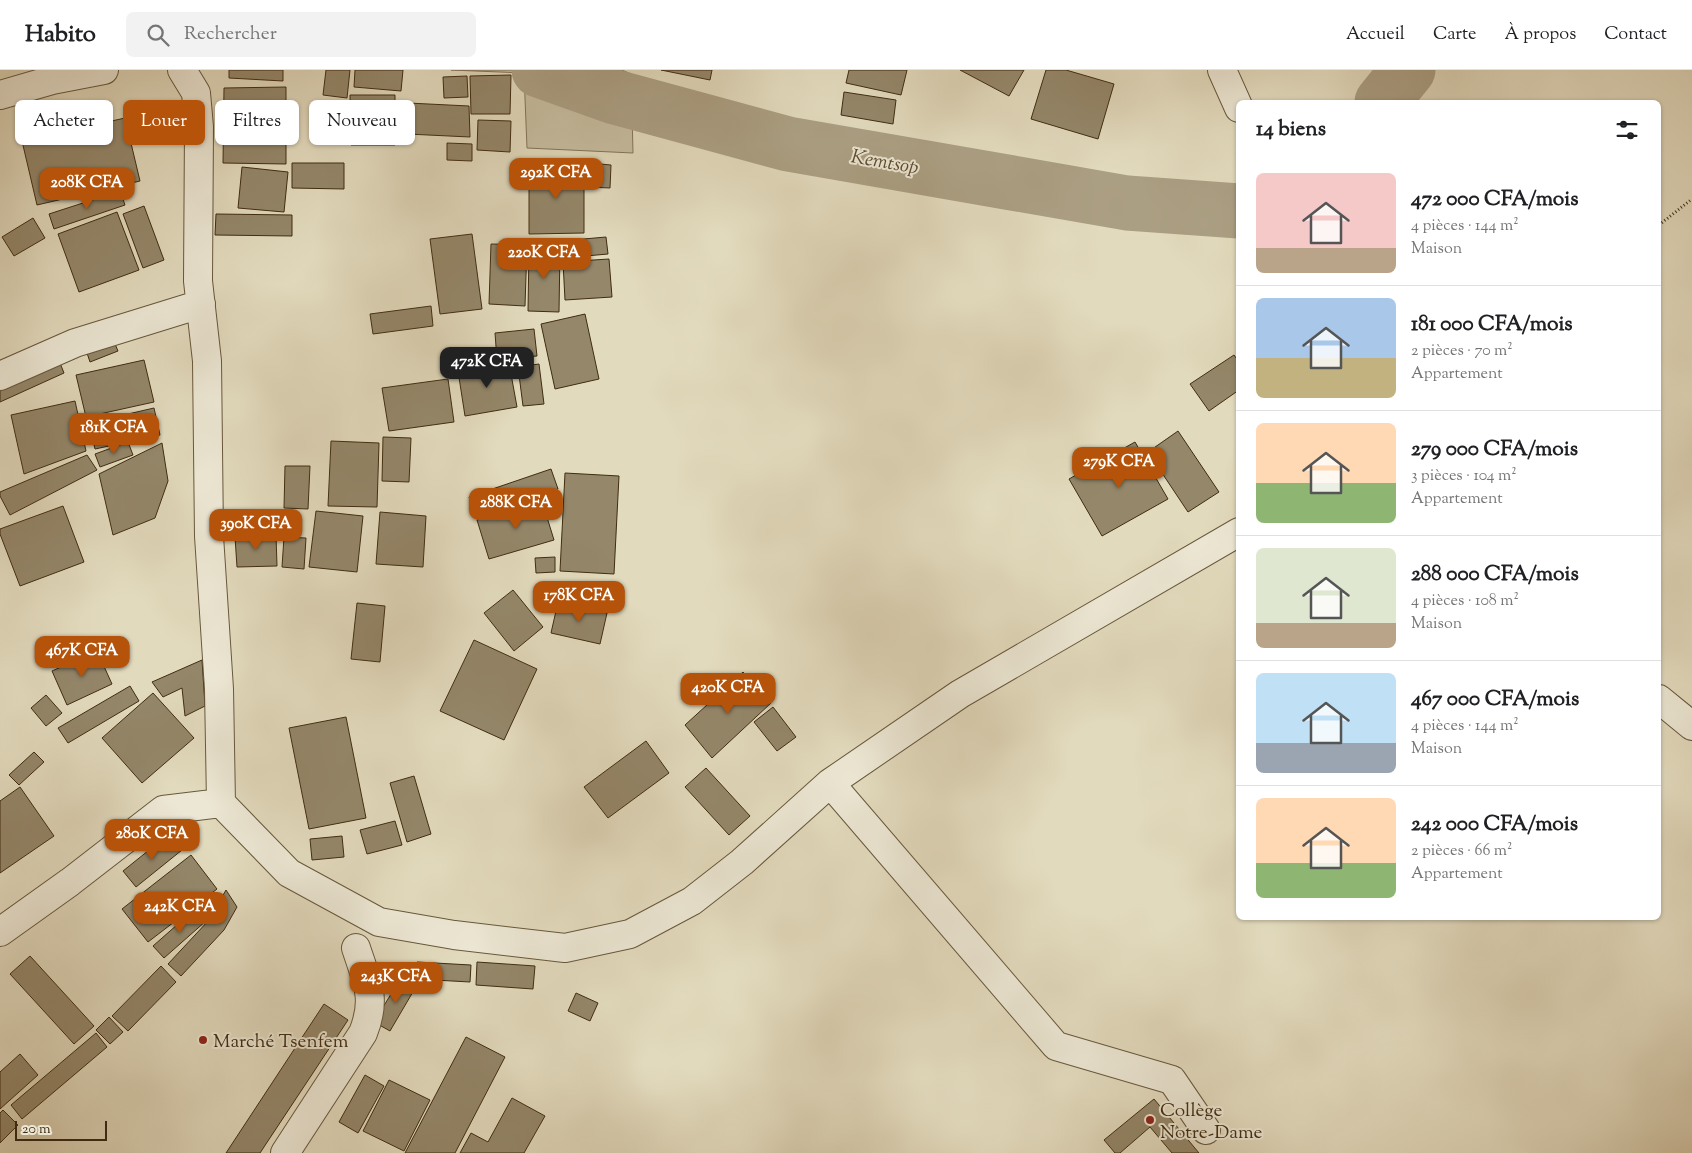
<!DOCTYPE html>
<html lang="fr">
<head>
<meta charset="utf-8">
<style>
	body { margin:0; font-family:"Sorts Mill Goudy",serif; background:#f2f2f2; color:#202124; height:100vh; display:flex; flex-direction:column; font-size:19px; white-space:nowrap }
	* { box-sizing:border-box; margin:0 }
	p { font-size:16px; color:#757577 }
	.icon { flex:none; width:28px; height:28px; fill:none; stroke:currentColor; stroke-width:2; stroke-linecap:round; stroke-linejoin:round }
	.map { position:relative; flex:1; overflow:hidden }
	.sheet { position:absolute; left:1236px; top:30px; width:425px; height:820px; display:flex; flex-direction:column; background:#fff; border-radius:8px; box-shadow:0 1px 4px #0004 }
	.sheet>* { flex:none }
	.hud { position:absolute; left:15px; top:30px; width:475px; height:45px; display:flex; gap:10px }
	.scale { position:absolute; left:15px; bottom:12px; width:92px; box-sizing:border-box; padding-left:5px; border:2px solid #402d11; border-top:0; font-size:14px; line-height:18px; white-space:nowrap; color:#402d11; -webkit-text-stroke:4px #ece7d4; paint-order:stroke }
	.price { position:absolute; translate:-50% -42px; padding:0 11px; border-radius:10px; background:#b45309; color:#fff; font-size:16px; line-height:32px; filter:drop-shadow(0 1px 2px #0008) }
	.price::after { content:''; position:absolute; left:50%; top:30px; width:15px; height:11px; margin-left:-8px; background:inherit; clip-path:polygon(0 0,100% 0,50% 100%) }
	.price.active { background:#222; color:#fff }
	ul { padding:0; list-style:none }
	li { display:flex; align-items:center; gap:15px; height:125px; padding:0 20px }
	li+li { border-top:1px solid #e0e0e0 }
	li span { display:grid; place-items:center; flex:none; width:140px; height:100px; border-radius:8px; color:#555 }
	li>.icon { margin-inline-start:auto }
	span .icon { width:60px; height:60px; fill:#fffc; stroke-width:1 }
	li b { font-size:21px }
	h2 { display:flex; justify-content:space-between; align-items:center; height:60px; padding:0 20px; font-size:21px }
	.pill { padding:0 18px; border-radius:8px; background:#fff; box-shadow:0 1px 4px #0004; font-size:18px; line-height:45px }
	.pill.active { background:#b45309; color:#fff }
	header { display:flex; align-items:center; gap:30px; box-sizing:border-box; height:70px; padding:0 25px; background:#fff; border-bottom:1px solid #e0e0e0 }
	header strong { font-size:24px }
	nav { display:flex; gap:28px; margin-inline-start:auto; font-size:18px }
	.search { width:350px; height:45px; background:#f2f2f2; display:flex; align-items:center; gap:12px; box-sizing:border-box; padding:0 18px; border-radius:8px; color:#757577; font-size:19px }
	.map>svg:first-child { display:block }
</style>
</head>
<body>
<header>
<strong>Habito</strong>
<div class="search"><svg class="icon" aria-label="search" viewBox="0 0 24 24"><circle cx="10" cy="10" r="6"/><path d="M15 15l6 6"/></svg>Rechercher</div>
<nav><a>Accueil</a><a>Carte</a><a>À propos</a><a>Contact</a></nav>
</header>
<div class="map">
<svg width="1692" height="1083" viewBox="0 0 1692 1083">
	<rect width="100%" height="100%" fill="#e2dabd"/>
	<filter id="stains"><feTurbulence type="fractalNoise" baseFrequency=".004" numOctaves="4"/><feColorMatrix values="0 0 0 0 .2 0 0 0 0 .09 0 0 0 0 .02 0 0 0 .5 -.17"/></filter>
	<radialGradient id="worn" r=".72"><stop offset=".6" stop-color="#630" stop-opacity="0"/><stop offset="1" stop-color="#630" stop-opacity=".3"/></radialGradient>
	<path fill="#c6bda0" stroke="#837558" d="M451 0H622L631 4 633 83 527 78 524 3Z"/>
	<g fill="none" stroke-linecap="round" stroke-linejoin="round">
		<path stroke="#ab9f83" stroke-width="55" d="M539 0 615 27 788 74 1127 133 1239 141
			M1382 32 1408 0"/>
	</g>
	<path fill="#94876a" stroke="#402d11" d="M229 0H283V11L229 8Z
		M326 0H350L347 28 323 25Z
		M355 0H403L401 21 354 17Z
		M661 0H712L710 10Z
		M849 0H907L901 25 846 13Z
		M960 0H1024L1009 26Z
		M1046 0H1066L1114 14 1098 69 1031 49Z
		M511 5 510 44H471L470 6Z
		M467 6 468 27 444 28 443 7Z
		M286 17V94L223 93 224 18Z
		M844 22 896 30 893 54 841 45Z
		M350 25H395V75H351Z
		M408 33 469 36 470 67 407 64Z
		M125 48 140 111 37 135 22 71Z
		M478 50 511 51 510 82 477 80Z
		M447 73 472 74V91L447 90Z
		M292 93H344V119L292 118Z
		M590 93 611 95 610 118 589 117Z
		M529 96H584V163L529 164Z
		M242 97 288 102 284 142 238 138Z
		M120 121 125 135 54 159 49 144Z
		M144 136 164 190 143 198 123 144Z
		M117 142 139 200 79 222 58 164Z
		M216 144 292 145V166L215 165Z
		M33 148 45 168 14 186 2 167Z
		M472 164 482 239 440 244 430 169Z
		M606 167 608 184 563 188 561 171Z
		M491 174 527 175 525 236 489 234Z
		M529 179 560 180 559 242 528 241Z
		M609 189 612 227 565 230 563 192Z
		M431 236 433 256 373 264 370 244Z
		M585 244 599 309 555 319 541 254Z
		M534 259 537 286 497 290 495 263Z
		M115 274 118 281 90 292 87 283Z
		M1234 285 1239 292V320L1209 341 1190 314Z
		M58 288 64 303 0 332V313Z
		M144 290 154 332 86 347 76 305Z
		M509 293 517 337 465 346 458 301Z
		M539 294 544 334 523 336 518 297Z
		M448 309 454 352 389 361 382 318Z
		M75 331 86 381 24 404 11 345Z
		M154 338 160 365 95 379 89 353Z
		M1178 361 1219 422 1188 442 1148 382Z
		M383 367 411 368 409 412 382 411Z
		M331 371 379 373 377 437 328 436Z
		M128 372 133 385 100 397 95 384Z
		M1135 372 1168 429 1102 466 1069 409Z
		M162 373 168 411 155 448 113 465 99 404Z
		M87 385 97 400 10 445 0 426V422Z
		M285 396H310L308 439 284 438Z
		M551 399 558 419 476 446 469 427Z
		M565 403 619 406 614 504 560 501Z
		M542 431 554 470 489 489 477 450Z
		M63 436 84 492 20 516 0 464V459Z
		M316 441 363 446 357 502 309 497Z
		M380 442 426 446 423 497 376 494Z
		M276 465 277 496 237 497 235 467Z
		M284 467 306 468 304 499 282 497Z
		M555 487V502L536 503 535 488Z
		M513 520 543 557 514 581 484 543Z
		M558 532 607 543 600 574 551 563Z
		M357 533 385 536 380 592 351 589Z
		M474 570 537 599 504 670 440 641Z
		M97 581 112 614 67 635 52 601Z
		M202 590 205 636 185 646 182 618 163 627 152 612Z
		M743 602 771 633 712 688 685 655Z
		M130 616 139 631 68 673 58 658Z
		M153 623 194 668 142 713 102 668Z
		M46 625 62 643 46 656 31 638Z
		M773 637 796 667 777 681 754 652Z
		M346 647 366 748 309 759 289 658Z
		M646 671 669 703 608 748 584 717Z
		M34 682 44 692 19 715 9 705Z
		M706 698 750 746 729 765 685 717Z
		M414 706 431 764 407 772 390 713Z
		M20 717 54 766 0 803V731Z
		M395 751 402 775 367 784 360 760Z
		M169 764 182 780 136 817 123 801Z
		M342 766 344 787 312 790 310 769Z
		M191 785 217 819 148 872 122 839Z
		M226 820 237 837 224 860 181 906 168 894 209 850Z
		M195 839 206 851 164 888 153 876Z
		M30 886 94 956 74 974 10 904Z
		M417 892 471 895 470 912 416 909Z
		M477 892 535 896 533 919 476 915Z
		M161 896 176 912 128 961 112 946Z
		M402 906 417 915 390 961 374 952Z
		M576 923 598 933 590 951 568 941Z
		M324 934 348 950 260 1083H226Z
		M109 947 123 962 110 974 96 960Z
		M96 963 107 977 22 1049 11 1035Z
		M466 967 505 987 455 1083H405Z
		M20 984 38 1005 0 1039V1002Z
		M365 1005 384 1016 358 1063 339 1052Z
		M389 1010 430 1030 404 1081 363 1061Z
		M512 1028 545 1046 524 1083H460L471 1063 488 1072Z
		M1154 1029 1199 1083H1172L1150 1057 1120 1083H1115L1104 1070Z
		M3 1040 18 1055 0 1073V1043Z"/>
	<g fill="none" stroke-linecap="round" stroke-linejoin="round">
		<g stroke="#68583c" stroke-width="30">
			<path id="minor" d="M182 0 196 23 199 57 198 211 207 291 209 466 219 619 221 733
				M1222 0 1239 38
				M0 25 52 10 104 0
				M0 306 75 273 201 234
				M1659 629 1692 656
				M830 713 1056 976 1172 1010 1206 1060
				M0 862 70 812 163 740 221 733 289 803 379 852 454 865 565 878 630 864 692 831 742 792 830 713 960 624 1239 462
				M285 1083 363 963C377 928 367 912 356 878"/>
		</g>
		<path stroke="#402d11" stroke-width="3" stroke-dasharray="1 2.5" stroke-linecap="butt" d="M1659 155 1692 129"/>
		<use href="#minor" stroke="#ece7d4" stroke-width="28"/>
	</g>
	<g fill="#8f2418" stroke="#ece7d4" stroke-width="2">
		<circle cx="203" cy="970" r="5"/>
		<circle cx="1150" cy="1050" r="5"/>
	</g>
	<g text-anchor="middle" stroke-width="4" stroke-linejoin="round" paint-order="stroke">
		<g font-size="19" fill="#402d11" stroke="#ece7d4" text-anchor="start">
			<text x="213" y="977">Marché Tsenfem</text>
			<text x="1160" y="1046">Collège<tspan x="1160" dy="22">Notre-Dame</tspan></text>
		</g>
		<g font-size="20" font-style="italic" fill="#5b4a2e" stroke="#ece7d4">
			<text transform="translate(885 91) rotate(10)" y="7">Kemtsop</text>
		</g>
	</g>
	<rect width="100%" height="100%" filter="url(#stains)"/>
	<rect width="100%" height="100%" fill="url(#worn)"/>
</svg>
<div class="scale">20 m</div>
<b class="price" style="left:556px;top:130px">292K CFA</b>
<b class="price" style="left:87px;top:140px">208K CFA</b>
<b class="price" style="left:544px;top:210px">220K CFA</b>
<b class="price active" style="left:487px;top:319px">472K CFA</b>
<b class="price" style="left:114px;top:385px">181K CFA</b>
<b class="price" style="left:1119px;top:419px">279K CFA</b>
<b class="price" style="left:516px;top:460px">288K CFA</b>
<b class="price" style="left:256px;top:481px">390K CFA</b>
<b class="price" style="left:579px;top:553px">178K CFA</b>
<b class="price" style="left:82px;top:608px">467K CFA</b>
<b class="price" style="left:728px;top:645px">420K CFA</b>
<b class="price" style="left:152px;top:791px">280K CFA</b>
<b class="price" style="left:180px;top:864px">242K CFA</b>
<b class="price" style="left:396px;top:934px">243K CFA</b>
<div class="hud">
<a class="pill">Acheter</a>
<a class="pill active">Louer</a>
<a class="pill">Filtres</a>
<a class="pill">Nouveau</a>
</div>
<section class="sheet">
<h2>14 biens<svg class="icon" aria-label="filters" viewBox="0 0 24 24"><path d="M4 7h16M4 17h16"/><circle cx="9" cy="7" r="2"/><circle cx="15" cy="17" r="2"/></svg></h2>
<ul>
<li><span style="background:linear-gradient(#f6c9c9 75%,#b9a48a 0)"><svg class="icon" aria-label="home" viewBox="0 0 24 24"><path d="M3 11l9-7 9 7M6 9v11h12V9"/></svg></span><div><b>472 000 CFA/mois</b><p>4 pièces · 144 m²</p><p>Maison</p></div></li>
<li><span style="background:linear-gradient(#a9c7e8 60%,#c2b280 0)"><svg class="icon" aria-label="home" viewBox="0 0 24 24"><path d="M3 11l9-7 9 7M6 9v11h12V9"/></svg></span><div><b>181 000 CFA/mois</b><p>2 pièces · 70 m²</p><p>Appartement</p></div></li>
<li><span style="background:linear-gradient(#ffd9b3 60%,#8fb573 0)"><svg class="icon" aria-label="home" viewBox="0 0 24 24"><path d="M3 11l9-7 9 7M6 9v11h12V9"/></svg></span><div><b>279 000 CFA/mois</b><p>3 pièces · 104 m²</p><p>Appartement</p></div></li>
<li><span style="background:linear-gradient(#dfe7d0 75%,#b9a48a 0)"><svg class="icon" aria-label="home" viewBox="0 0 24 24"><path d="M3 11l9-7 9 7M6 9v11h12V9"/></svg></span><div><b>288 000 CFA/mois</b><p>4 pièces · 108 m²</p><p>Maison</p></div></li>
<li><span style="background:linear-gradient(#bfe0f5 70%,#9aa5b1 0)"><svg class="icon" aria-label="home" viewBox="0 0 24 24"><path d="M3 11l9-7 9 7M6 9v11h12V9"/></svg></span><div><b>467 000 CFA/mois</b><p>4 pièces · 144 m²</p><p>Maison</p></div></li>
<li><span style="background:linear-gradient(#ffd9b3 65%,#8fb573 0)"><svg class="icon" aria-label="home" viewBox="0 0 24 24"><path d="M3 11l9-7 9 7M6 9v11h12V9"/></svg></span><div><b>242 000 CFA/mois</b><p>2 pièces · 66 m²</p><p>Appartement</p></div></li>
</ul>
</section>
</div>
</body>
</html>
